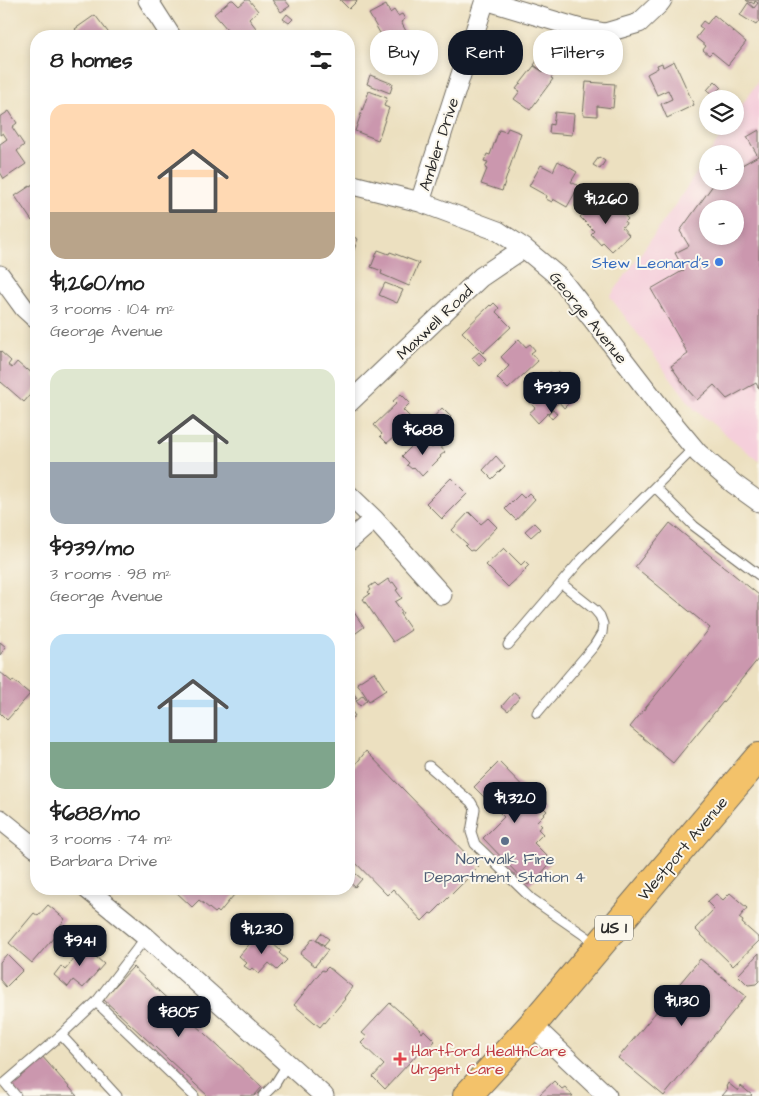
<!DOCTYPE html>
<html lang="en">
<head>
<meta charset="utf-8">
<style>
	body { margin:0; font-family:"Architects Daughter",sans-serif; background:#f6f6f6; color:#222; height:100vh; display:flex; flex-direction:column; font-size:19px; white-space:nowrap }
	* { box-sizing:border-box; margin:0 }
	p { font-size:16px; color:#767676 }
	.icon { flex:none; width:28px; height:28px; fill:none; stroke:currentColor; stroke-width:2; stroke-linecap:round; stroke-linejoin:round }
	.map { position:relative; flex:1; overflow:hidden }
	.side { position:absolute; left:30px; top:30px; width:325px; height:865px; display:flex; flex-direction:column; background:#fff; border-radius:20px; box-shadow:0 2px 8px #0003 }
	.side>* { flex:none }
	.hud { position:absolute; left:370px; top:30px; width:314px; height:45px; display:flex; gap:10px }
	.tools { position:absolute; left:699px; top:90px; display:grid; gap:10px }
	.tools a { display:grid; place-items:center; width:45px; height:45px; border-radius:50%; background:#fff; box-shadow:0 2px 8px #0003; font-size:25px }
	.price { position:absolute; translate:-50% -42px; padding:0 11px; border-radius:10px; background:#111827; color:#fff; font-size:16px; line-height:32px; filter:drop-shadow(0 1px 2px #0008) }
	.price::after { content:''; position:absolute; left:50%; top:30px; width:15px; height:11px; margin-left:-8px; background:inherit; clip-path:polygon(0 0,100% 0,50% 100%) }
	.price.active { background:#222; color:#fff }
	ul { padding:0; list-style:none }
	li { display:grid; align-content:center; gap:10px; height:265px; padding:0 20px }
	li span { display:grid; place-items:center; height:155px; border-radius:15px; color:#555 }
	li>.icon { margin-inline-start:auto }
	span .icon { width:90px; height:90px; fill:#fffc; stroke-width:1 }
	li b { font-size:21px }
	h2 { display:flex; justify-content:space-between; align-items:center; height:60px; padding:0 20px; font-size:21px }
	.pill { padding:0 18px; border-radius:20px; background:#fff; box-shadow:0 2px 8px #0003; font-size:18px; line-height:45px }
	.pill.active { background:#111827; color:#fff }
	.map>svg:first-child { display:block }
</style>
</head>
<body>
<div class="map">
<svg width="759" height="1096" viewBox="0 0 759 1096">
	<rect width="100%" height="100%" fill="#fbf7ec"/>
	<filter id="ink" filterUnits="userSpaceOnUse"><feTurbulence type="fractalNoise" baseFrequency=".02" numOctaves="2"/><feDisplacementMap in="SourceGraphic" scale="10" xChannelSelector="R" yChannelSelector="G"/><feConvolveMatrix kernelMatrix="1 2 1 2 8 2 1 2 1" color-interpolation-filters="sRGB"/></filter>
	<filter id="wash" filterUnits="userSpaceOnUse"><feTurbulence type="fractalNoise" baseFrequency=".0096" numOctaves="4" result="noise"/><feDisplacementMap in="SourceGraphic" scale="20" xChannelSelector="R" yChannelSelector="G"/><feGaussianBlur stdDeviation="1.12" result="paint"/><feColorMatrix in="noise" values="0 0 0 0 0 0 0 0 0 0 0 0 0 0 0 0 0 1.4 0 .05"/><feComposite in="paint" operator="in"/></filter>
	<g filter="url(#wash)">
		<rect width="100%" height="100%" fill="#ece0c0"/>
		<path fill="#f5cfdb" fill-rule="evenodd" d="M759 80V461L694 409 610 297 675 205 707 157 708 181H735V154H709L728 126H735V115ZM708 209H735V236H708Z"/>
		<g id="blocks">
			<path fill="#cb97ae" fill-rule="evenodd" d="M231 0H233L239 6 246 0H249L258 11 249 19 256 28 246 36H239L236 33 233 36 231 34 228 36 224 31 227 29 214 14Z
				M272 0H285L290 6 281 12Z
				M340 0H358L349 9Z
				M746 0H759V21L756 25 740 15 748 3 754 8 758 3 755 1 754 4 751 2 750 3Z
				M386 5 390 13 394 10 398 16 402 14 405 19 401 22 411 40 391 52 369 14Z
				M287 14 293 19 289 23 283 19Z
				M95 15 111 36H80L75 29Z
				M714 15 746 42 728 65 712 52 709 55 703 50 706 46 696 38 703 29 699 26 703 21 707 24Z
				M543 53 561 65 551 78 553 79 530 110 514 99 520 91 516 89 534 66 545 73 534 65Z
				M674 61 694 105 667 118 661 104 672 99 668 90 657 95 647 74 658 68 657 65 662 63 663 67Z
				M370 75 393 84 390 93 367 84Z
				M715 81 721 87 713 95 707 90Z
				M586 82 615 84 613 108 597 106V116L583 115Z
				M369 91 387 98 384 106 389 108 378 140 355 131Z
				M9 111 17 123 12 127 24 145 17 151 26 164 4 179 0 172V144L7 139 3 133 0 135V117Z
				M555 112 574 114 572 135 549 133 550 124 553 125Z
				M508 128 521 133 502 191 481 184 487 169 485 168 488 162 484 161 487 154 490 155 499 130 506 132Z
				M759 130V389L756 383 727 399 714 385 697 400 687 389 671 366 688 354 651 289 684 270 675 253 689 246 680 231 716 181H735V169L758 156 747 137ZM708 209H735V236H708Z
				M599 157 605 161 600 169 593 165Z
				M558 161 577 172 571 182 579 186 567 207 553 199 552 202 546 199 547 196 529 186 541 165 553 171Z
				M36 182V218L32 221 15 196Z
				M597 200 609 213 616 206 628 219 625 222 626 224 622 227 629 235 612 251 603 242 601 245 591 234 594 231 580 217Z
				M349 235 358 239 349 263Z
				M378 250 389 254 390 252 419 263 409 286 381 274 382 271 371 267Z
				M385 283 403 290 397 303 379 295Z
				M494 303 499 308 496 312 511 327 483 353 462 332 490 305 491 306Z
				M519 339 526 347 530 344 535 350 531 353 538 361 508 389 497 378 509 366 501 357Z
				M0 351 11 361 8 365 12 368 17 362 26 370 27 369 33 374 32 375 36 379V388L24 402 1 382 0 383Z
				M479 352 486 359 479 366 472 358Z
				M550 372 553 375 555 373 557 375 559 372 565 377 562 380 564 382 562 384 570 391 568 392 574 398 564 408 559 402 538 423 529 413 535 408 525 397Z
				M401 394 410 403 403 410 414 421 394 440 393 438 387 443 380 436 382 434 374 425 396 404 393 401Z
				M442 408 451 417 438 431 429 422Z
				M553 409 557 414 552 419 548 414Z
				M421 437 432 448 437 443 445 452 440 456 441 457 422 476 414 467 412 469 407 465 409 463 402 456Z
				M496 456 505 466 492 479 483 470Z
				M451 478 467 494 442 519 426 503Z
				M529 493 535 499 516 520 505 509 520 494 524 498Z
				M469 512 481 524 488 518 497 527 474 551 472 550 470 551 465 546 467 544 452 530Z
				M534 523 540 529 531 537 525 531Z
				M670 523 759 595V658L673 763 630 727 710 628 635 567Z
				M504 548 521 565 525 561 529 565 525 569 526 570 508 587 486 565Z
				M388 579 391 583 393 582 398 589 396 590 402 598 395 602 403 613 400 614 411 630 393 642 363 599 370 594 368 592 371 590 369 587 375 583 378 586Z
				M349 605 364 627 352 636 355 640 350 644 349 643Z
				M0 642 6 647 0 655Z
				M0 672 12 682 13 680 30 694 7 720 0 713Z
				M374 672 386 690 369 701 357 683Z
				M352 691 357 698 350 702 349 700V694Z
				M514 692 520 697 508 711 502 706Z
				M363 695 367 700 360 706 356 701Z
				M349 707 355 716 349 720Z
				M366 751 479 867 432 914 430 913 422 921 393 889 387 895 349 856V773Z
				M499 762 547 811 537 821 542 826 538 829 543 834 534 843 552 861 541 874 528 885 483 838 504 817 474 787Z
				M351 870 362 879 355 887 349 882V873Z
				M176 889H239L219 913 217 911 215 913 199 900 192 907 174 890Z
				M730 893 747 908 739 918 743 921 742 923 759 938V941L733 966 695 929 714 909 707 902 716 894 723 900Z
				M48 905 65 919 60 926 61 927 60 928 61 929 32 963 9 943 34 913 38 916Z
				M260 932 281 951 279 953 287 960 277 970 269 963 259 974 252 968 250 970 244 966 247 963 239 956Z
				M321 933 329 939 324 945 316 940Z
				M313 938 328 950 315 966 300 954Z
				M75 941 92 953 94 951 99 955 96 957 104 964 83 988 73 980 68 987 54 975 61 966 65 970 76 957 67 950Z
				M759 953V981L756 984 748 985 738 975Z
				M7 954 23 970 6 987 0 980V962Z
				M700 959 746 996 664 1096 618 1058Z
				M133 967 262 1087 254 1096H208L103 999Z
				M328 967 352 987 344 998 345 999 325 1023 324 1022 320 1027 294 1005 322 970 324 971Z
				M390 1003 421 1030H420L422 1033 424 1030 435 1041 425 1052 422 1049 385 1089 373 1077 384 1065 361 1043 367 1037 362 1033Z
				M41 1055 77 1096H19L9 1084Z
				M554 1081 562 1089 565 1087 573 1096H538Z
				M728 1083 738 1091 741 1086 752 1095 751 1096H722L728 1089 726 1087Z"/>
		</g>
	</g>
	<g filter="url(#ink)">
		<use href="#blocks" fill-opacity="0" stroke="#6f6a5f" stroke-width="1"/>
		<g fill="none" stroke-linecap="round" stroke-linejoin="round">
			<g stroke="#6f6a5f" stroke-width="11">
				<path id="service" d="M655 487 694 526 759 575
					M508 645 580 561 694 448
					M537 713 594 646 602 633 603 624 600 616 595 610 561 583
					M429 766 471 802 475 809 471 832 475 844 532 899 597 944
					M96 1002 194 1096
					M61 1035 117 1096
					M16 1096 5 1083 61 1035 96 1002 146 937
					M263 1096 275 1084 288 1063"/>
			</g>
			<g stroke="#6f6a5f" stroke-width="21">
				<path id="minor" d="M148 0 171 36
					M485 0 578 28 605 33 639 23 659 4 662 0
					M349 184 420 202 498 231 524 248 560 278 593 320 663 411 698 453 734 484 759 502
					M420 202 485 0
					M0 275 24 308 36 319
					M349 403 481 277 524 248
					M349 495 374 519 442 595
					M349 541 374 519
					M0 819 36 848
					M87 889 146 937 324 1096
					M532 1025 607 1096"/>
			</g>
			<g stroke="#6f6a5f" stroke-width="30">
				<path id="primary" d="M467 1096 532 1025 759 757"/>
			</g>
			<use href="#service" stroke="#fff" stroke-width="9"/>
			<use href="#minor" stroke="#fff" stroke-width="19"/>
			<use href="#primary" stroke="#f3c26a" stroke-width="28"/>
		</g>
	</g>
	<circle fill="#3f7fe0" stroke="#fbf7ec" stroke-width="2" cx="719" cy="262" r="5"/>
	<circle fill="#5c6f8a" stroke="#fbf7ec" stroke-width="2" cx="505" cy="841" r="5"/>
	<path fill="#e0444e" stroke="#fbf7ec" stroke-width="2" d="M397.5 1051.5h5v5h5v5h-5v5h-5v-5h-5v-5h5z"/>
	<g text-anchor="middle" stroke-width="4" stroke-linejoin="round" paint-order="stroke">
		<rect fill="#fbf7ec" stroke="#696865" stroke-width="1" x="595" y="915.5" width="38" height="25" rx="4"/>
		<g font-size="15" font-weight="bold" fill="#2b2b2b">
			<text x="614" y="933">US 1</text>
		</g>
		<g font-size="16" fill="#2b2b2b" stroke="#fbf7ec">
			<text transform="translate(438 144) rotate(-72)" y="6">Ambler Drive</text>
			<text transform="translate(589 317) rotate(51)" y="6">George Avenue</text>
			<text transform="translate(434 322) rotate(-44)" y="6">Maxwell Road</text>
			<text transform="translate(682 848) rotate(-50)" y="6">Westport Avenue</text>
		</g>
		<g font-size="16" fill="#366cbe" stroke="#fbf7ec" text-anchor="end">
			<text x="709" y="268">Stew Leonard's</text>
		</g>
		<g font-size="16" fill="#4e5e75" stroke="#fbf7ec">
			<text x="505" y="864">Norwalk Fire<tspan x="505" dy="18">Department Station 4</tspan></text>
		</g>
		<g font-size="16" fill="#be3a42" stroke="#fbf7ec" text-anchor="start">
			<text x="411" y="1056">Hartford HealthCare<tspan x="411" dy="18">Urgent Care</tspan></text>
		</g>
	</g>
</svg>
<div class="tools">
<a><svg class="icon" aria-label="layers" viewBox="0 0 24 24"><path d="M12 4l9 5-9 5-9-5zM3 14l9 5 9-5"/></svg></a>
<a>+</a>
<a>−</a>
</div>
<b class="price active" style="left:606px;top:225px">$1,260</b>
<b class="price" style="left:552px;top:414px">$939</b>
<b class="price" style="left:423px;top:456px">$688</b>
<b class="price" style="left:515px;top:824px">$1,320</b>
<b class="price" style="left:262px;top:955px">$1,230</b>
<b class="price" style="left:80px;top:967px">$941</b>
<b class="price" style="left:682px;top:1027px">$1,130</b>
<b class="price" style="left:179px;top:1038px">$805</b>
<div class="hud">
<a class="pill">Buy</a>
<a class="pill active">Rent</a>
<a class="pill">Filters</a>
</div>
<section class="side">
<h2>8 homes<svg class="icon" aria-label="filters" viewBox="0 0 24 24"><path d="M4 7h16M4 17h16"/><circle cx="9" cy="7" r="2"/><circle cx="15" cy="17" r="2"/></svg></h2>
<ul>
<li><span style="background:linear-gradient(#ffd9b3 70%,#b9a48a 0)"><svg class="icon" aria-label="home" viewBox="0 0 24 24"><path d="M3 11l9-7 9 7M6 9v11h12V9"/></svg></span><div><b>$1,260/mo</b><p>3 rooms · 104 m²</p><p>George Avenue</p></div></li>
<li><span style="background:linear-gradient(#dfe7d0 60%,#9aa5b1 0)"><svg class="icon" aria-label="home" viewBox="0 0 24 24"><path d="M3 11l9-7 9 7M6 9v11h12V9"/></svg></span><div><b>$939/mo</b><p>3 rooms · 98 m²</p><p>George Avenue</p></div></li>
<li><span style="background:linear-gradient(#bfe0f5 70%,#7fa58c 0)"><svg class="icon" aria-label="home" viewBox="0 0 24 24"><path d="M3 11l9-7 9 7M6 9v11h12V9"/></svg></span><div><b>$688/mo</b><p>3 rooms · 74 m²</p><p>Barbara Drive</p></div></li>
</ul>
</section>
</div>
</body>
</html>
